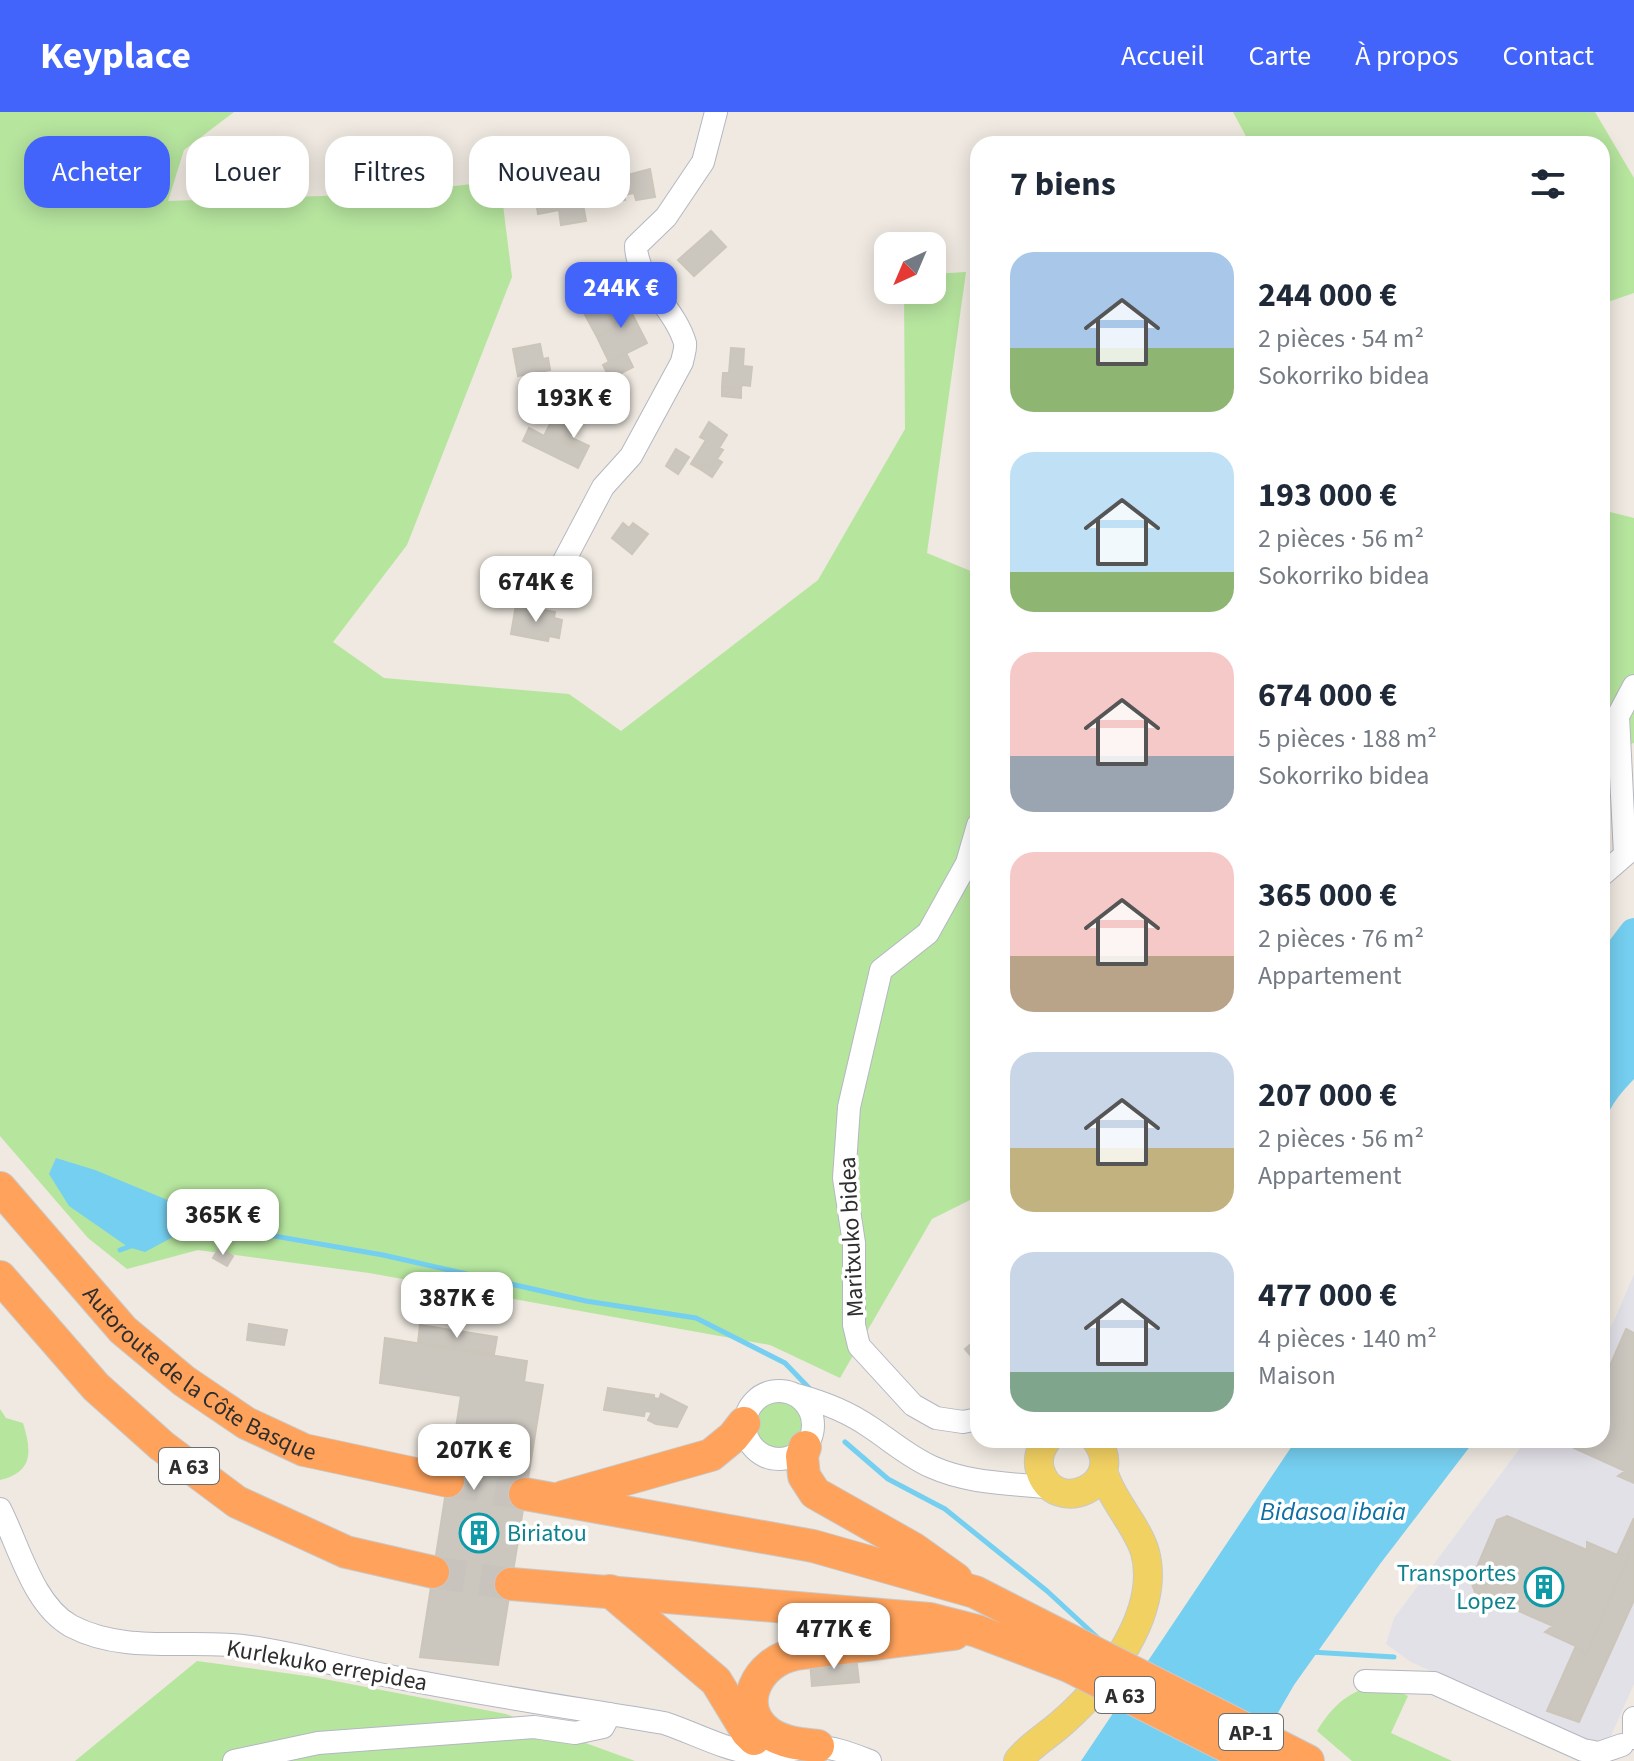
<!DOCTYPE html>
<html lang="fr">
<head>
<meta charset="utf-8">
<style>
	body { margin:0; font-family:"Source Sans 3",sans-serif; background:#f6f6f7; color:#1f2937; height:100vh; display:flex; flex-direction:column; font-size:30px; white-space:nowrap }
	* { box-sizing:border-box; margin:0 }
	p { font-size:26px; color:#747a83 }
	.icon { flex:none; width:44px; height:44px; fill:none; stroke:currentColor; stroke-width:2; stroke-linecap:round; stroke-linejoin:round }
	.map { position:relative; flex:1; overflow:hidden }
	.side { position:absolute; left:970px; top:24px; width:640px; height:1312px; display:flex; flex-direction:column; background:#fff; border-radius:24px; box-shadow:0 4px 20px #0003 }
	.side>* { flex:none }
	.guide { position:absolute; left:24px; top:24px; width:760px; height:72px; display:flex; gap:16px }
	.needle { width:52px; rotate:224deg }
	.buttons { position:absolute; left:874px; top:120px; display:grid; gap:16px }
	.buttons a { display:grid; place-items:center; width:72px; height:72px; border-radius:16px; background:#fff; box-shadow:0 4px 20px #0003; font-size:40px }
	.price { position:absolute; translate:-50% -68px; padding:0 18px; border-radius:16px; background:#fff; color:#222; font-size:26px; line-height:52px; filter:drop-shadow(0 2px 4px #0008) }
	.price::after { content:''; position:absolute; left:50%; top:48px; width:24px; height:18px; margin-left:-12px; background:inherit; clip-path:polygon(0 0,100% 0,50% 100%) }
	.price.selected { background:#4264fb; color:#fff }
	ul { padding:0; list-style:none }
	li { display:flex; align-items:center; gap:24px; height:200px; padding:0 40px }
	li span { display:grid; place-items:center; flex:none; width:224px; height:160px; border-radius:24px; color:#555 }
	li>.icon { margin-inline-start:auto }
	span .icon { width:96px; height:96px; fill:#fffc; stroke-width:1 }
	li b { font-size:34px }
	h2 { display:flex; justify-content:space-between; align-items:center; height:96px; padding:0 40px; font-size:34px }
	.pill { padding:0 28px; border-radius:24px; background:#fff; box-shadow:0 4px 20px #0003; font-size:28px; line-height:72px }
	.pill.selected { background:#4264fb; color:#fff }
	header { display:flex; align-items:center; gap:48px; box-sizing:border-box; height:112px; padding:0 40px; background:#4264fb; color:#fff }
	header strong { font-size:38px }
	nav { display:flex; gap:44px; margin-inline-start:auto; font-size:28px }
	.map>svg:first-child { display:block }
</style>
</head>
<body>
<header>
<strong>Keyplace</strong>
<nav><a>Accueil</a><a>Carte</a><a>À propos</a><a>Contact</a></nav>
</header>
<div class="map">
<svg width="1634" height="1649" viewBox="0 0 1634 1649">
	<rect width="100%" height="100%" fill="#efe9e1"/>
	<path fill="#e3e1e8" d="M1634 1162V1572L1610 1626 1587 1630 1411 1550 1386 1532 1394 1506 1526 1328H1602V1226L1613 1211Z"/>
	<path fill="#b6e59e" d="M0 0H234L184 38 168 89 381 82 500 69 512 165 407 433 333 530 384 566 569 582 621 619 818 468 905 317 904 178H932V162L966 160 927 441 978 462V1084L932 1107 840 1266 770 1233 369 1161 198 1138 127 1157 88 1126 0 1024Z
		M1233 0H1595L1634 66V181L1602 192V32H1250Z
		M1602 398 1634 406V631L1602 640Z
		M754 1312a25 25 0 1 1 50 0a25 25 0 1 1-50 0Z
		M0 1297 6 1306 23 1311C32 1340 33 1360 0 1368Z
		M197 1549 314 1565 506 1602 635 1649H75Z
		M1372 1574 1393 1577 1408 1584 1391 1621 1452 1649H1352L1317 1619C1331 1596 1346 1581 1372 1574Z"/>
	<path fill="#75cff0" d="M1634 818V967C1623 979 1610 992 1606 1009 1603 1026 1606 1043 1602 1060V849L1631 826Z
		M56 1046 95 1058 182 1094 199 1111 145 1140 128 1135 69 1094 49 1062Z
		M1296 1328H1475L1380 1452 1294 1573 1250 1649H1081Z"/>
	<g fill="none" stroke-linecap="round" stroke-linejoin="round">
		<path stroke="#75cff0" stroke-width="5" d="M193 1113 199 1111 383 1143 586 1189 696 1206 785 1251 811 1278
			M120 1138 134 1133
			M845 1330 888 1367 945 1397 1047 1479 1099 1527
			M1311 1540 1394 1545"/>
		<path stroke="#75cff0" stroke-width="30" d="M1602 863 1634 821"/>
	</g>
	<path fill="#cbc7bf" stroke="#cbc5ba" stroke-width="2" d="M618 57 620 65 650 57 655 85 636 88 634 81 624 83 625 88 605 91 600 60Z
		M579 70 586 109 561 113 559 98 538 102 534 77Z
		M711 119 726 135 694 164 678 148Z
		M622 182 647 231 609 250 597 225 615 215 602 192Z
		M602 192 615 215 597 225 584 201Z
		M540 232 543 247 548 246 550 258 518 264 513 237Z
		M731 236 744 237 743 254 752 255 750 274 742 273 741 276 722 275 723 261H729Z
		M626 241 633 255 610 267 603 253Z
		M722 275 741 276V286L722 284Z
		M554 304 571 311 562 329 586 340 578 356 523 329 529 316 544 324Z
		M709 310 727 323 719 336 723 338 711 356 703 351 700 357 691 352 706 328 700 325Z
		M571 311 575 314 570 325 589 334 586 340 562 329Z
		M676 337 689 345 678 362 666 354Z
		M717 347 722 350 712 365 700 357 703 351 711 356Z
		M623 411 629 416 633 411 648 422 632 442 612 426Z
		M516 493 555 500 554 506 562 508 559 526 549 524 548 529 511 522Z
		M219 1136 233 1144 227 1154 213 1146Z
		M249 1212 287 1218 284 1233 247 1228Z
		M420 1213 497 1225 494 1242 418 1231Z
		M1626 1217 1634 1221V1371L1618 1364 1625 1359 1574 1336 1578 1328H1602V1272Z
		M385 1226 527 1249 524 1270 543 1273 498 1553 420 1545 461 1284 380 1271Z
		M978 1226V1252L965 1237Z
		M608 1276 654 1283V1286L659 1287 661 1282 687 1295 677 1315 656 1312 648 1308 652 1300 645 1299 644 1304 604 1298Z
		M1507 1404 1587 1438V1430L1617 1443H1629L1586 1543 1576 1534 1545 1520 1553 1514 1475 1480 1471 1469 1497 1408Z
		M1634 1406V1488L1579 1610 1547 1599 1576 1534 1586 1543 1629 1443H1617Z
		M856 1544 859 1570 812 1574 810 1549Z"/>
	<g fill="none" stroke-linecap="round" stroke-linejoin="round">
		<path stroke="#c8c4bd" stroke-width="32" stroke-dasharray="32 16" stroke-linecap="butt" d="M448 1369 525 1382
			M433 1460 511 1472"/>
		<g stroke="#b4b7c1" stroke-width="24">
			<path id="minor" d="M554 468 603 375 631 344 682 250C683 244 686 237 685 231 675 196 637 170 636 134L666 105 703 50 716 0
				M978 713 967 751 928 821 881 858 849 995 844 1066 854 1131V1213L859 1234 913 1293 936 1306 963 1310 978 1307
				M1602 763 1625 743 1618 604 1634 574
				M745 1313a34 34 0 1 1 68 0a34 34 0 1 1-68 0Z
				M797 1283C823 1290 847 1299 870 1315 890 1328 909 1345 932 1355 970 1372 1011 1371 1052 1376
				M0 1397C19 1434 33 1493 71 1514 126 1543 193 1526 251 1535 300 1542 346 1556 394 1565 484 1583 574 1596 664 1611 692 1620 725 1638 753 1641 775 1644 794 1636 815 1635 832 1634 854 1643 870 1649
				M1365 1569 1434 1571 1583 1638 1599 1641 1622 1633
				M1634 1606V1626
				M234 1649 318 1631 534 1615 575 1621 603 1615 610 1602"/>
		</g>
		<g stroke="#c9c9c9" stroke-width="30">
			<path id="major" d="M1047 1328C1040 1337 1037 1347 1040 1358 1054 1406 1129 1373 1096 1328
				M1018 1649C1030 1633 1049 1623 1064 1609 1107 1571 1161 1500 1145 1440 1137 1413 1111 1388 1103 1358"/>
		</g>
		<g stroke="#c9c9c9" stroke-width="34">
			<g id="highway">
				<path id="s1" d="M0 1076 123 1218 184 1269 246 1311 304 1338 448 1369"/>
				<path d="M0 1165 96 1275 162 1334 237 1390 346 1440 433 1460"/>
				<path d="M805 1335 802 1344 804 1364 815 1381 914 1437 956 1467"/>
				<path d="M525 1382 813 1434 975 1480 1083 1535"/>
				<path d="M563 1385 711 1343 733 1325 744 1311"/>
				<path d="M511 1472 930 1507 977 1519 1069 1554"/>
				<path d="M610 1479 716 1569 747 1620 754 1627"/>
				<path d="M1194 1591 1308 1649"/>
				<path d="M1181 1611 1256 1649"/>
				<path d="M818 1634C801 1632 784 1631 769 1621 734 1595 757 1549 796 1542L954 1522"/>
			</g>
		</g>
		<use href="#minor" stroke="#fff" stroke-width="22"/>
		<use href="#major" stroke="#f2d163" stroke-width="28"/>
		<use href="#highway" stroke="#ffa35c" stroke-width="32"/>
		<g stroke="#c9c9c9" stroke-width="34" stroke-linecap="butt">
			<path id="highway-bridge" d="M1083 1535 1194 1591
				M1069 1554 1181 1611"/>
		</g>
		<use href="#highway-bridge" stroke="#ffa35c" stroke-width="32"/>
	</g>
	<defs>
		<g id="building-ring" transform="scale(2)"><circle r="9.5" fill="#fff" stroke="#0f9aa8" stroke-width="1.5"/><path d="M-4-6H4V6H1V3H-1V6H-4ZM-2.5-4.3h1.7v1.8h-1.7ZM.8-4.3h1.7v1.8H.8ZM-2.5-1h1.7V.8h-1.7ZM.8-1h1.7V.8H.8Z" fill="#0f9aa8"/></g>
	</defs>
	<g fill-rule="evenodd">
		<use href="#building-ring" x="479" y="1421"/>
		<use href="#building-ring" x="1544" y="1475"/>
	</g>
	<g text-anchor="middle" stroke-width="7" stroke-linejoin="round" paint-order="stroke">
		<g fill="#fff" stroke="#6d6d6d" stroke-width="2">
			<rect x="159" y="1336" width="60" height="36" rx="6"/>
			<rect x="1095" y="1565" width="60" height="36" rx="6"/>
			<rect x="1219" y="1602" width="64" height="36" rx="6"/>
		</g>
		<g font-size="22" font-weight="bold" fill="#2e2e2e">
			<text x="189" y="1362">A 63</text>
			<text x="1125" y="1591">A 63</text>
			<text x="1251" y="1628">AP-1</text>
		</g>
		<g font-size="24" fill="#2e2e2e" stroke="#fff">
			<text transform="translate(851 1125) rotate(-93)" y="8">Maritxuko bidea</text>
			<text dy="8" stroke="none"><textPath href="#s1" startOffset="276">Autoroute de la Côte Basque</textPath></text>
			<text transform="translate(327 1553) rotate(10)" y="8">Kurlekuko errepidea</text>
		</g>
		<g font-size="24" fill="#0d838f" stroke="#fff" text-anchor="start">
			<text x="507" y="1429">Biriatou</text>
			<text x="1516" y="1469" text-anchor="end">Transportes<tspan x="1516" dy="28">Lopez</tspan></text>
		</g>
		<g font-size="26" font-style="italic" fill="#0d6fa3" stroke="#fff">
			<text x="1333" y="1408">Bidasoa ibaia</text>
		</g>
	</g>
</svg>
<div class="buttons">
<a><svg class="needle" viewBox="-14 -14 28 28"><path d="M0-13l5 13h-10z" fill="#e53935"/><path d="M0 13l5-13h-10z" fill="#747a83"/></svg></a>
</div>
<b class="price selected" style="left:621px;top:218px">244K €</b>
<b class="price" style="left:574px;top:328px">193K €</b>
<b class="price" style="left:536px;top:512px">674K €</b>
<b class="price" style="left:223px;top:1145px">365K €</b>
<b class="price" style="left:457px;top:1228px">387K €</b>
<b class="price" style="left:474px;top:1380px">207K €</b>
<b class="price" style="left:834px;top:1559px">477K €</b>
<div class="guide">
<a class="pill selected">Acheter</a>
<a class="pill">Louer</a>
<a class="pill">Filtres</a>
<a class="pill">Nouveau</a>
</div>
<section class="side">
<h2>7 biens<svg class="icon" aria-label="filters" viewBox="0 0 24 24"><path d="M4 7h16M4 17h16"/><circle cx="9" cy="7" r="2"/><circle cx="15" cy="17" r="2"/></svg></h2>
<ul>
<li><span style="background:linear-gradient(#a9c7e8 60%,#8fb573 0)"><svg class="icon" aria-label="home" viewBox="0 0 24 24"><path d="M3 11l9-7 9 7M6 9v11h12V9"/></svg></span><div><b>244 000 €</b><p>2 pièces · 54 m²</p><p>Sokorriko bidea</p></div></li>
<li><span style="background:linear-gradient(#bfe0f5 75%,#8fb573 0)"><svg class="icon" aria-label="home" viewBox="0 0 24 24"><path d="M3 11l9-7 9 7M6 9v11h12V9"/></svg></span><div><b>193 000 €</b><p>2 pièces · 56 m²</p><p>Sokorriko bidea</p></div></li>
<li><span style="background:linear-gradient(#f6c9c9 65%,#9aa5b1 0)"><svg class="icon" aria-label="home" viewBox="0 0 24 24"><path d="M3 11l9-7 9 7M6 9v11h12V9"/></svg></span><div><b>674 000 €</b><p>5 pièces · 188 m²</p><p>Sokorriko bidea</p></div></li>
<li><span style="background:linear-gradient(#f6c9c9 65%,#b9a48a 0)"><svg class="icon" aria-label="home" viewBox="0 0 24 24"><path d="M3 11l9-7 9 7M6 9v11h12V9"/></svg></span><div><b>365 000 €</b><p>2 pièces · 76 m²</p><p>Appartement</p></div></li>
<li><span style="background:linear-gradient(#c9d6e8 60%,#c2b280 0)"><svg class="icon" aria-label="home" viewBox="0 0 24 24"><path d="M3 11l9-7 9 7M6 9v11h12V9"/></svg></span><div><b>207 000 €</b><p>2 pièces · 56 m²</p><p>Appartement</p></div></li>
<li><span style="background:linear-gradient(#c9d6e8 75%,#7fa58c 0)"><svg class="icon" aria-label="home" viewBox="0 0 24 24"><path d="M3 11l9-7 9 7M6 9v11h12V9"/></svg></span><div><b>477 000 €</b><p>4 pièces · 140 m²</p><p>Maison</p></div></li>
</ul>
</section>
</div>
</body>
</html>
